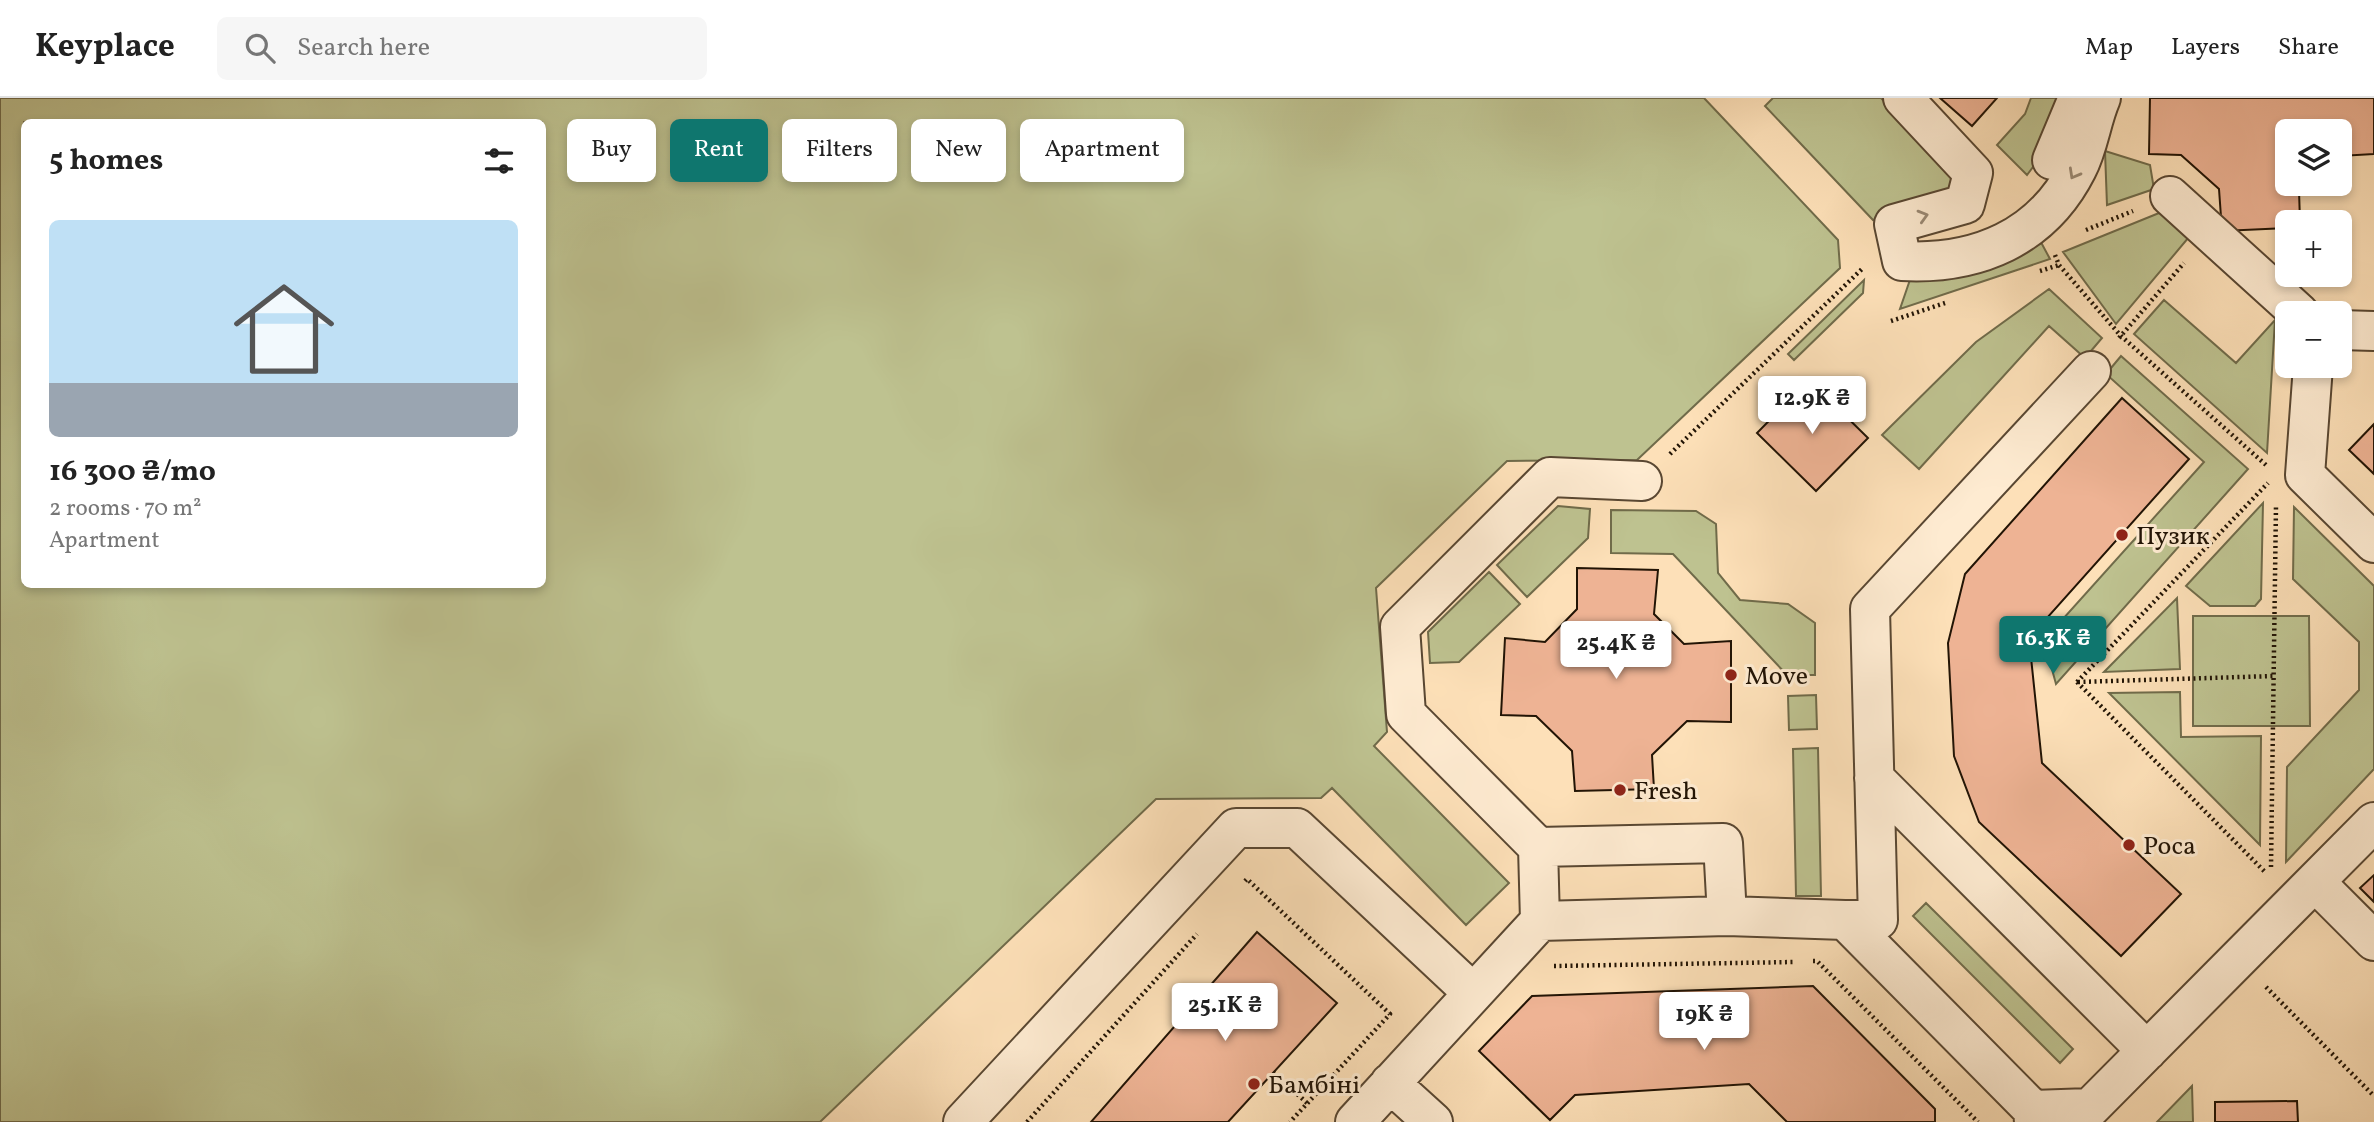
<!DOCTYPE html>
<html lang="en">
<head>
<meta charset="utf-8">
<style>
	body { margin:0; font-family:Vollkorn,serif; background:#f6f6f6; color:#222; height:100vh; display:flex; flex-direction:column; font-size:26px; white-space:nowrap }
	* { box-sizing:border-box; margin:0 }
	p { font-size:23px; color:#767676 }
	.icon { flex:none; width:38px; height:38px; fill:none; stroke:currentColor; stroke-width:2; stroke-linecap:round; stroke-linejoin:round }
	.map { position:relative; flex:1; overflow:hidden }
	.drawer { position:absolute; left:21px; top:21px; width:525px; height:469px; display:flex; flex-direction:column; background:#fff; border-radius:10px; box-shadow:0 4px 10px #0003 }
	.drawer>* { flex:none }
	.hud { position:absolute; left:567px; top:21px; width:665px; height:63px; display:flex; gap:14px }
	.controls { position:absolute; left:2275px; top:21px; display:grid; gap:14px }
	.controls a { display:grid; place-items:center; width:77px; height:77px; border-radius:10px; background:#fff; box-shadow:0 4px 10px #0003; font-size:35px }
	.price { position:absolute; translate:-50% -60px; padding:0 16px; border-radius:7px; background:#fff; color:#222; font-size:23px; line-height:46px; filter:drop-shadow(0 2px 4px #0008) }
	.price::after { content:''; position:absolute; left:50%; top:42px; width:21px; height:16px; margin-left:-10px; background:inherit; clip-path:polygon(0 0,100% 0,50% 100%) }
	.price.active { background:#0f766e; color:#fff }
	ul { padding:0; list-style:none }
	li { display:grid; align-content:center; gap:14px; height:371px; padding:0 28px }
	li+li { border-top:2px solid #e0e0e0 }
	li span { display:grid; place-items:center; height:217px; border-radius:10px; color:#555 }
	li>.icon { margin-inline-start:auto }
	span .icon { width:126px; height:126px; fill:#fffc; stroke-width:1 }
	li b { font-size:30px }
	h2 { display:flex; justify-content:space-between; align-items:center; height:84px; padding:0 28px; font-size:30px }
	.chip { padding:0 24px; border-radius:10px; background:#fff; box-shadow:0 4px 10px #0003; font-size:24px; line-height:63px }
	.chip.active { background:#0f766e; color:#fff }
	header { display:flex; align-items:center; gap:42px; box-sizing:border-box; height:98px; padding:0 35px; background:#fff; border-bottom:2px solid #e0e0e0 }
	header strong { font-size:33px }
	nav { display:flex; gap:38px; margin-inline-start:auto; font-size:24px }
	.search { width:490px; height:63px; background:#f6f6f6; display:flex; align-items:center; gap:18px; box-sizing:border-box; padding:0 24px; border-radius:10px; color:#767676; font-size:26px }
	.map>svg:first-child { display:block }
</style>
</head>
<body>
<header>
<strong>Keyplace</strong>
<div class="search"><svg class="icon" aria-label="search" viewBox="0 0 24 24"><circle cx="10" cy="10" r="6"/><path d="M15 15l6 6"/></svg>Search here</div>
<nav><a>Map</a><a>Layers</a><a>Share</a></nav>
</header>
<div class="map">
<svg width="2374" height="1024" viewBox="0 0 2374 1024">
	<rect width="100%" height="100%" fill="#fde0b8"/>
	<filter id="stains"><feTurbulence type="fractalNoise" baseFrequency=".00286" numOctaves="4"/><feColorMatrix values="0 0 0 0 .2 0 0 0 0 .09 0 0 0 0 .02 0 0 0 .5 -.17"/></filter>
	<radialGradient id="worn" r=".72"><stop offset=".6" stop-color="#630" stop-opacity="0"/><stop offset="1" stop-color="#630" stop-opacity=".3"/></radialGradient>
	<path fill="#bec290" stroke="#706b4a" stroke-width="2" fill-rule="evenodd" d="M0 0H1704L1838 142 1840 170 1637 362 1507 363 1376 490 1387 634 1374 648 1509 785 1466 827 1332 690 1321 700 1156 701 820 1024H0ZM24 24H542V486H24Z
		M1773 0H1881L1967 91 1873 122 1765 8Z
		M2031 0H2063L2048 49 2027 77 1997 47 2025 16Z
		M2105 53 2150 67 2154 91 2107 107Z
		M2164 113 2189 139 2116 226 2063 154Z
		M2036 135 2050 161 1900 211 1913 173Z
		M1864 182 1863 195 1794 262 1788 256Z
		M2049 191 2102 240 2085 260 2049 228 1919 371 1882 337 1976 244Z
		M2164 202 2236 265 2275 222 2267 355 2134 236Z
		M2121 258 2248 371 2056 586 2044 542 2204 364 2106 276Z
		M2263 405 2261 501 2255 508H2210L2186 488Z
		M1558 408 1590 411 1588 440 1527 499 1497 467Z
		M2294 409 2374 488V671L2286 764 2287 669 2359 592V544L2293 481Z
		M1611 412 1696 413 1716 426 1718 475 1740 502 1788 506 1815 525V577H1787L1673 456 1611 455Z
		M1489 474 1520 506 1459 564 1430 565 1428 534Z
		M2177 500 2180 571 2104 574Z
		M2193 518H2309L2310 628H2193Z
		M2180 594 2181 639 2261 638 2260 747 2109 595Z
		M1816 597 1817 631 1789 632 1788 598Z
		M1818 650 1821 798H1796L1793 651Z
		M1926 805 2073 951 2060 965 1913 818Z
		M2192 988 2193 1024H2157Z"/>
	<path fill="#eeb394" stroke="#221405" stroke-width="2" d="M1940 0H1997L1972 28Z
		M2150 0H2374V56L2340 58V33H2287V86H2305L2299 92 2300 124H2287V130L2222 133 2219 91 2181 57 2149 56Z
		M1809 282 1868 340 1816 393 1757 335Z
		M2122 300 2189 361 2029 540 2042 665 2181 796 2121 858 1979 724 1954 658 1948 545 1965 476Z
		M2374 326V376L2349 352Z
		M1577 470 1658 472 1654 516 1684 546 1731 543V624L1687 623 1652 657 1654 691 1575 693 1572 653 1536 618 1501 617 1505 540 1545 544 1577 511Z
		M2374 777V804L2360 790Z
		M1257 834 1337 905 1228 1024H1091Z
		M1813 888 1935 1011V1024H1787L1749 986 1575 997 1550 1022 1479 953 1532 898Z
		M2297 1003 2298 1024H2215V1004Z"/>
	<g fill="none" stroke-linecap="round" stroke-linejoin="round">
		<g stroke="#594732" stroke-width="42">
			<path id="minor" d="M1903 0 1973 75 1965 106 1894 126 1902 163C1977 167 2042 140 2077 71 2089 48 2091 23 2101 0
				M2052 62 2078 0
				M2170 98 2299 215
				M2340 232 2374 233
				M2313 268 2305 377 2374 445
				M1874 680 2147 953
				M1538 749 1406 616 1400 529 1550 379 1642 383
				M2315 784 2374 843
				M1540 823 1727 818 1845 822
				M1390 985 1433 1024
				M2033 1012 2090 1010 2374 724
				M963 1024 1236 730H1297L1473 895
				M1355 1024 1540 823 1538 749 1723 745 1727 818
				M2034 1024 2033 1012 1845 822H1878L1870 511 2091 273"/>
		</g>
		<path stroke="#221405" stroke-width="4.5" stroke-dasharray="2 3.5" stroke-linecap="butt" d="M2086 132 2133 113
			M2055 157 2059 167 2121 238 2266 367
			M2040 173 2059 167
			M1891 223 1945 205
			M2119 240 2184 165
			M1670 356 1863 170
			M2077 584 2266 775
			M2077 584 2268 385
			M2078 584 2274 578
			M2271 769 2276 407
			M1245 783 1247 781 1390 916 1290 1024
			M1813 863H1817L1978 1024
			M1554 868 1794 864
			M2266 889 2374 998
			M1273 974 1307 1005
			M1027 1024 1197 836"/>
		<use href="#minor" stroke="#feebd1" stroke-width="38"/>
	</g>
	<defs><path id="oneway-chevron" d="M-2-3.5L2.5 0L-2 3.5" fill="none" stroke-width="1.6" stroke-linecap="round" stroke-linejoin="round" transform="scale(1.75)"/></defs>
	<g stroke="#9b8a75">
		<use href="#oneway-chevron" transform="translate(2074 76) rotate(119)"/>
		<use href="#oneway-chevron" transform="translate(1923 118) rotate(-16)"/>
	</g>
	<g fill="#8f2418" stroke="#feebd1" stroke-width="2.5">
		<circle cx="2122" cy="437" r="7"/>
		<circle cx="1731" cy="577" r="7"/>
		<circle cx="1620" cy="692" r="7"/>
		<circle cx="2129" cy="747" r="7"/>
		<circle cx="1254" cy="986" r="7"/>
	</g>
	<g text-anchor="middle" stroke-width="6" stroke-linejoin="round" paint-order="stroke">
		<g font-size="26" fill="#221405" stroke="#feebd1" text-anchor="start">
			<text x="2136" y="446">Пузик</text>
			<text x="1745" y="586">Move</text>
			<text x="1634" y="701">Fresh</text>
			<text x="2143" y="756">Роса</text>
			<text x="1268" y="995">Бамбіні</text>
		</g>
	</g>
	<rect width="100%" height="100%" filter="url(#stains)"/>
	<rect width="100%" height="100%" fill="url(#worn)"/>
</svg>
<div class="controls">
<a><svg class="icon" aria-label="layers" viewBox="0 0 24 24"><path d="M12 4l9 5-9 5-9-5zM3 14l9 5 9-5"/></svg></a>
<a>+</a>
<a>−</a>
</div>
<b class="price" style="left:1812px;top:338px">12.9K ₴</b>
<b class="price active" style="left:2053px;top:578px">16.3K ₴</b>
<b class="price" style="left:1616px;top:583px">25.4K ₴</b>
<b class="price" style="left:1225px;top:945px">25.1K ₴</b>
<b class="price" style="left:1704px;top:954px">19K ₴</b>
<div class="hud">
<a class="chip">Buy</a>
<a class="chip active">Rent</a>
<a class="chip">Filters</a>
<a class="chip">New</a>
<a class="chip">Apartment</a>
</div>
<section class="drawer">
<h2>5 homes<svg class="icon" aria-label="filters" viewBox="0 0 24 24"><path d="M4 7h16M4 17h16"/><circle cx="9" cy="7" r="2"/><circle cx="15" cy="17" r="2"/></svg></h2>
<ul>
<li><span style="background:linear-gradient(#bfe0f5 75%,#9aa5b1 0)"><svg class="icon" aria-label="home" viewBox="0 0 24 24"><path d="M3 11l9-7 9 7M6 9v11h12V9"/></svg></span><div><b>16 300 ₴/mo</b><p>2 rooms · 70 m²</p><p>Apartment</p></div></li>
</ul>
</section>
</div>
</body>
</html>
